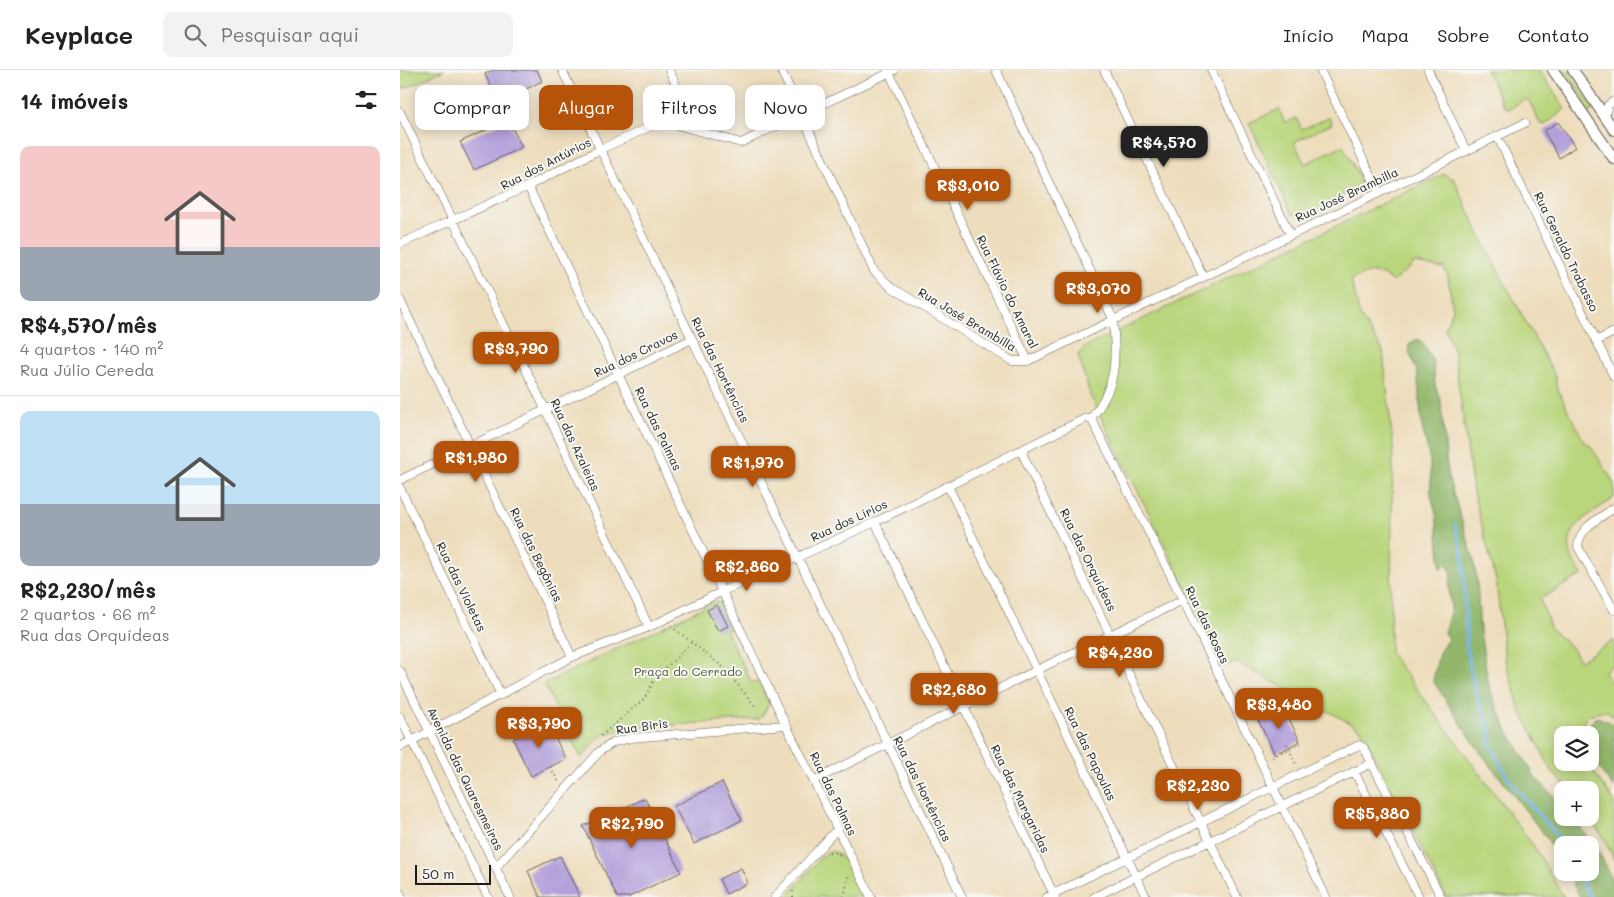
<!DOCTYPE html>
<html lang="pt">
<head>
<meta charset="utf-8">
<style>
	body { margin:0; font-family:Mali,sans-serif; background:#f2f2f2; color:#222; height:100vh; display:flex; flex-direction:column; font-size:19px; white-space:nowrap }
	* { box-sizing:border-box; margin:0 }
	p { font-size:16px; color:#767676 }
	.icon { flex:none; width:28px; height:28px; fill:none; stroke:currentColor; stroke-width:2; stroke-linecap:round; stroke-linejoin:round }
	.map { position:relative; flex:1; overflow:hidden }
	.details { display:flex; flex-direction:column; background:#fff; width:400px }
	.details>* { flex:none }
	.banner { position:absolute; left:15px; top:15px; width:475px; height:45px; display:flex; gap:10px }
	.controls { position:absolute; left:1154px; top:656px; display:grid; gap:10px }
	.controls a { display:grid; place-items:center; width:45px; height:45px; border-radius:10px; background:#fff; box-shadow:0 2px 12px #0003; font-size:25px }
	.scale { position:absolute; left:15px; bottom:12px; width:76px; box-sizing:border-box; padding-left:5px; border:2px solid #1c1c1c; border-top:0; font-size:14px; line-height:18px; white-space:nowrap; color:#1c1c1c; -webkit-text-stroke:4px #f6f6f2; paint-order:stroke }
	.price { position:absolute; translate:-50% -42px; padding:0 11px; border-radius:10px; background:#b45309; color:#fff; font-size:16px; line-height:32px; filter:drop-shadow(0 1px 2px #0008) }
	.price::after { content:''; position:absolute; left:50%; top:30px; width:15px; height:11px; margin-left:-8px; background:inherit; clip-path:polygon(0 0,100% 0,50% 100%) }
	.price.current { background:#222; color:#fff }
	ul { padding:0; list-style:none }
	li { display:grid; align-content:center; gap:10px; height:265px; padding:0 20px }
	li+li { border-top:1px solid #e0e0e0 }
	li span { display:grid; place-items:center; height:155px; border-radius:10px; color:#555 }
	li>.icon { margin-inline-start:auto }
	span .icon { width:90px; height:90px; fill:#fffc; stroke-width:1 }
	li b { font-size:21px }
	h2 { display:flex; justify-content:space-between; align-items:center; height:60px; padding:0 20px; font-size:21px }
	.tag { padding:0 18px; border-radius:10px; background:#fff; box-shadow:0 2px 12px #0003; font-size:18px; line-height:45px }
	.tag.current { background:#b45309; color:#fff }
	header { display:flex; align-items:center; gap:30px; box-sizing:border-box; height:70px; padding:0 25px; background:#fff; border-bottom:1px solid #e0e0e0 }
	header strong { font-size:24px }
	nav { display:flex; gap:28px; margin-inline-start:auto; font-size:18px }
	.search { width:350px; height:45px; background:#f2f2f2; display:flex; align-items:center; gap:12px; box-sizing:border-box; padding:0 18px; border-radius:10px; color:#767676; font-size:19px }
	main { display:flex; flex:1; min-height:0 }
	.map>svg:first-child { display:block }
</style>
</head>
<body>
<header>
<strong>Keyplace</strong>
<div class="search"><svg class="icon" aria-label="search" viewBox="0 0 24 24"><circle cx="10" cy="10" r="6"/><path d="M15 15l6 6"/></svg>Pesquisar aqui</div>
<nav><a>Início</a><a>Mapa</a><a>Sobre</a><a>Contato</a></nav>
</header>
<main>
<section class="details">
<h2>14 imóveis<svg class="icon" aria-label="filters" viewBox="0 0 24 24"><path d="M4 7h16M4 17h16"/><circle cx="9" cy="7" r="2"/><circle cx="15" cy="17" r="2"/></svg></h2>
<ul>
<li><span style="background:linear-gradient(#f6c9c9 65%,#9aa5b1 0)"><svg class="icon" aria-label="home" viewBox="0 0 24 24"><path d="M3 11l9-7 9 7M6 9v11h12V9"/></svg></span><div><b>R$4,570/mês</b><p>4 quartos · 140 m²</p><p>Rua Júlio Cereda</p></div></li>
<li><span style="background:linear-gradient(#bfe0f5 60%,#9aa5b1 0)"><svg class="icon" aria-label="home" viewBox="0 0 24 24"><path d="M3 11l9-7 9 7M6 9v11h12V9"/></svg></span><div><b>R$2,230/mês</b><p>2 quartos · 66 m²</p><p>Rua das Orquídeas</p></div></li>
</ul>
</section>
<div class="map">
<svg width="1214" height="827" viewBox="0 0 1214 827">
	<rect width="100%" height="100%" fill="#f6f6f2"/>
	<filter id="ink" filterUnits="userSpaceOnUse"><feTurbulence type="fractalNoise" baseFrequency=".02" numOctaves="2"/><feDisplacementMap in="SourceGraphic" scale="10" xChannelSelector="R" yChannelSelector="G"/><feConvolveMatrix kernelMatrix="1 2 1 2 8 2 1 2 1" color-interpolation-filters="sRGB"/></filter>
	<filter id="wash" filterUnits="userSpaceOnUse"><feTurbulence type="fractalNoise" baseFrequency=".0096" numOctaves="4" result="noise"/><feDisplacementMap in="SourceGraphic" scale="20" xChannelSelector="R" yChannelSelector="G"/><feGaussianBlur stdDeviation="1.12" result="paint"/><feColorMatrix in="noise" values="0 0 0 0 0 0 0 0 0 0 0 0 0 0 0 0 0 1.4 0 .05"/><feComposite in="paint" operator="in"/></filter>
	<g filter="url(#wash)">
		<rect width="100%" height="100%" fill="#eeddbc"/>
		<path fill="#b9d67c" stroke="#6a794c" d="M0 0H44L6 18H0Z
			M1086 0H1139L1165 39 1145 55 1140 54 1129 31 1125 29 1109 39 1104 37Z
			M1160 0H1167L1194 39 1189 43Z
			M879 39 885 53 896 48 902 59 929 47 932 54 894 72 905 94 943 75 961 111 959 116 906 146 892 144 849 53Z
			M1044 104 1054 109 1084 174 1156 308V316L1184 372 1190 375 1214 413V428C1196 441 1165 454 1170 481 1171 489 1178 498 1182 505L1140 529 1151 559 1170 576 1180 591 1214 570V593L1204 602 1214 616V647L1207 641 1187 645 1180 660 1181 665H1162V692L1187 693 1214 731V790L1206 772 1190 748V720H1169L1152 701 1120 640 1105 590 1096 510 1073 422 1054 281 1045 258 1053 240 1048 206 1044 198 1015 193 993 212C974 198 971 201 951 210L960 246 983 281 993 376 990 583 1133 775 1164 827H1046L961 659 836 592 825 596 690 325 678 285 685 277Z
			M314 532 322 533 334 558 326 560 351 612 360 613 369 634 360 649 228 658 201 666 181 688 144 614Z
			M431 781C448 785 455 812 462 827H387L421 787Z"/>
		<path fill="#92b76c" stroke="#576a44" d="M1018 269 1023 273 1033 291 1035 315 1041 332 1048 407 1073 487 1077 511 1080 562 1088 611 1094 631 1108 661 1135 707 1162 735V748H1173C1190 771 1214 797 1214 827H1180L1168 803 1190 802V775H1162V796L1147 768 1080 682 1033 611 1039 583 1048 569 1044 562 1051 539 1049 515 1052 503 1046 493 1041 499 1036 443 1031 425 1030 390 1022 357 1017 301 1008 279 1010 273Z
			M1197 647 1214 654V718C1201 702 1190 687 1190 665L1186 663V657Z"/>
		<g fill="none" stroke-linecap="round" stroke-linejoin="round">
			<path stroke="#77b6ea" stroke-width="3" d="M1055 454 1063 486 1067 581 1074 617 1089 658 1091 676 1109 710 1165 775
				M1180 802 1184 817 1191 827"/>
		</g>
		<g id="blocks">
			<path fill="#b4a1db" d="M93 0H137L142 11 99 33 85 4Z
				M108 50 122 77 74 100 60 72Z
				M1158 52 1175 77 1159 88 1144 61Z
				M317 535 328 556 318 561 307 540Z
				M883 637 900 671 875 684 858 650Z
				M147 652 166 689 131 706 113 669Z
				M322 712 342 750 294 774 274 736Z
				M245 728 281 802 229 827H217L183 756Z
				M160 786 180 827H140L128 801Z
				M341 798 348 813 326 824 319 809Z"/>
		</g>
	</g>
	<g filter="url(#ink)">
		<use href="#blocks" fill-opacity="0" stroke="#666054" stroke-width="1"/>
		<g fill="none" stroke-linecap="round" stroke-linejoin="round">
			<g stroke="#666054" stroke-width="9">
				<path id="minor" d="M162 0 562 827
					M269 0 298 61
					M381 0 474 201 491 217 612 291H628L1125 53
					M488 0 628 291
					M596 0 713 249C716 289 718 316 691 348
					M704 0 803 206
					M811 0 890 164
					M920 0 979 122
					M1028 0 1066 81
					M0 42 146 341 249 557
					M1205 46 1208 35 1214 31
					M1097 66 1214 307
					M128 116 386 655 471 827
					M0 174 128 116 201 79 263 51 341 73 495 0
					M0 230 172 587
					M1196 271 1214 262
					M691 348 783 530 926 827
					M621 381 837 827
					M0 410 292 269
					M548 416 746 827
					M0 418 101 625
					M1214 438C1199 449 1179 457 1178 477L1214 540
					M475 452 655 827
					M0 601 110 827
					M0 647 88 827
					M0 677 172 587 249 557 323 521 475 452 686 348H691
					M954 701 1019 827
					M415 710 637 600 783 530
					M96 797 200 681 214 672 231 668 386 655
					M0 823 2 827
					M375 827 438 758
					M647 827 959 675 964 678 1041 827
					M694 827 972 693"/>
			</g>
			<g stroke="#666054" stroke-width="12">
				<path id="tertiary" d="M1153 0 1214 89
					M1173 0 1214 60"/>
			</g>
			<path stroke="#666054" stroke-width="2" stroke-dasharray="1 4" stroke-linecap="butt" d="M271 556 323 597 356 637
				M201 666 245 628 254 610 291 573
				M887 674 897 697
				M868 689 901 673
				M150 697 159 712
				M429 782 437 783 440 785
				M393 821V827
				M444 827 449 803"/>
			<use href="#minor" stroke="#fff" stroke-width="8"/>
			<use href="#tertiary" stroke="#fff" stroke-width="10"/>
		</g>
	</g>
	<g text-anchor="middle" stroke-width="4" stroke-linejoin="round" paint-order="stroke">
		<g font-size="12" fill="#1c1c1c" stroke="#f6f6f2">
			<text transform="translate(146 94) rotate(-27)" y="4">Rua dos Antúrios</text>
			<text transform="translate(947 125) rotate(-25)" y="4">Rua José Brambilla</text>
			<text transform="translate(1166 182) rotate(64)" y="4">Rua Geraldo Trabasso</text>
			<text transform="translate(607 222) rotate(64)" y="4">Rua Flávio do Amaral</text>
			<text transform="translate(567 250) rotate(31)" y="4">Rua José Brambilla</text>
			<text transform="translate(236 284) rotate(-26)" y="4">Rua dos Cravos</text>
			<text transform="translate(320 300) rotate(64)" y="4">Rua das Hortências</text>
			<text transform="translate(258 359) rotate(64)" y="4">Rua das Palmas</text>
			<text transform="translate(175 375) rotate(65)" y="4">Rua das Azaleias</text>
			<text transform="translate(449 451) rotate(-25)" y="4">Rua dos Lírios</text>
			<text transform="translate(136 485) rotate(64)" y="4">Rua das Begônias</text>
			<text transform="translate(688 490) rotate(64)" y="4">Rua das Orquídeas</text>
			<text transform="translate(61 517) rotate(64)" y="4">Rua das Violetas</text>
			<text transform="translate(807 555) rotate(64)" y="4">Rua das Rosas</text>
			<text transform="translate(242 657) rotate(-8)" y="4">Rua Biris</text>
			<text transform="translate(690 684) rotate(64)" y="4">Rua das Papoulas</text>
			<text transform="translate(65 709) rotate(64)" y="4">Avenida das Quaresmeiras</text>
			<text transform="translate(522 719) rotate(64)" y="4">Rua das Hortências</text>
			<text transform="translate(433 724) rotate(64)" y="4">Rua das Palmas</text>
			<text transform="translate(620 729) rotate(64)" y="4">Rua das Margaridas</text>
		</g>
		<g font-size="12" fill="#4b5439" stroke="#f6f6f2">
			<text x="288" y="606">Praça do Cerrado</text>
		</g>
	</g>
</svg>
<div class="controls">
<a><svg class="icon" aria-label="layers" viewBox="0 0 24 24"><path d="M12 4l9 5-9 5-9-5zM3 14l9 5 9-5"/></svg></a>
<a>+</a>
<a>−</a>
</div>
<div class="scale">50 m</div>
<b class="price current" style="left:764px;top:98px">R$4,570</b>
<b class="price" style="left:568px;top:141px">R$3,010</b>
<b class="price" style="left:698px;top:244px">R$3,070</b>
<b class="price" style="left:116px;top:304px">R$3,790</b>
<b class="price" style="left:76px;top:413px">R$1,980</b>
<b class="price" style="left:353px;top:418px">R$1,970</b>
<b class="price" style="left:347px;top:522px">R$2,860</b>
<b class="price" style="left:720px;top:608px">R$4,230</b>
<b class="price" style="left:554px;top:645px">R$2,680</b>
<b class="price" style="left:879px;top:660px">R$3,480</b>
<b class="price" style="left:139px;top:679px">R$3,790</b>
<b class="price" style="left:798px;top:741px">R$2,230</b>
<b class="price" style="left:977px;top:769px">R$5,380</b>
<b class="price" style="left:232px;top:779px">R$2,790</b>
<div class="banner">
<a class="tag">Comprar</a>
<a class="tag current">Alugar</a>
<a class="tag">Filtros</a>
<a class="tag">Novo</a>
</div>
</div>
</main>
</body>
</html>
